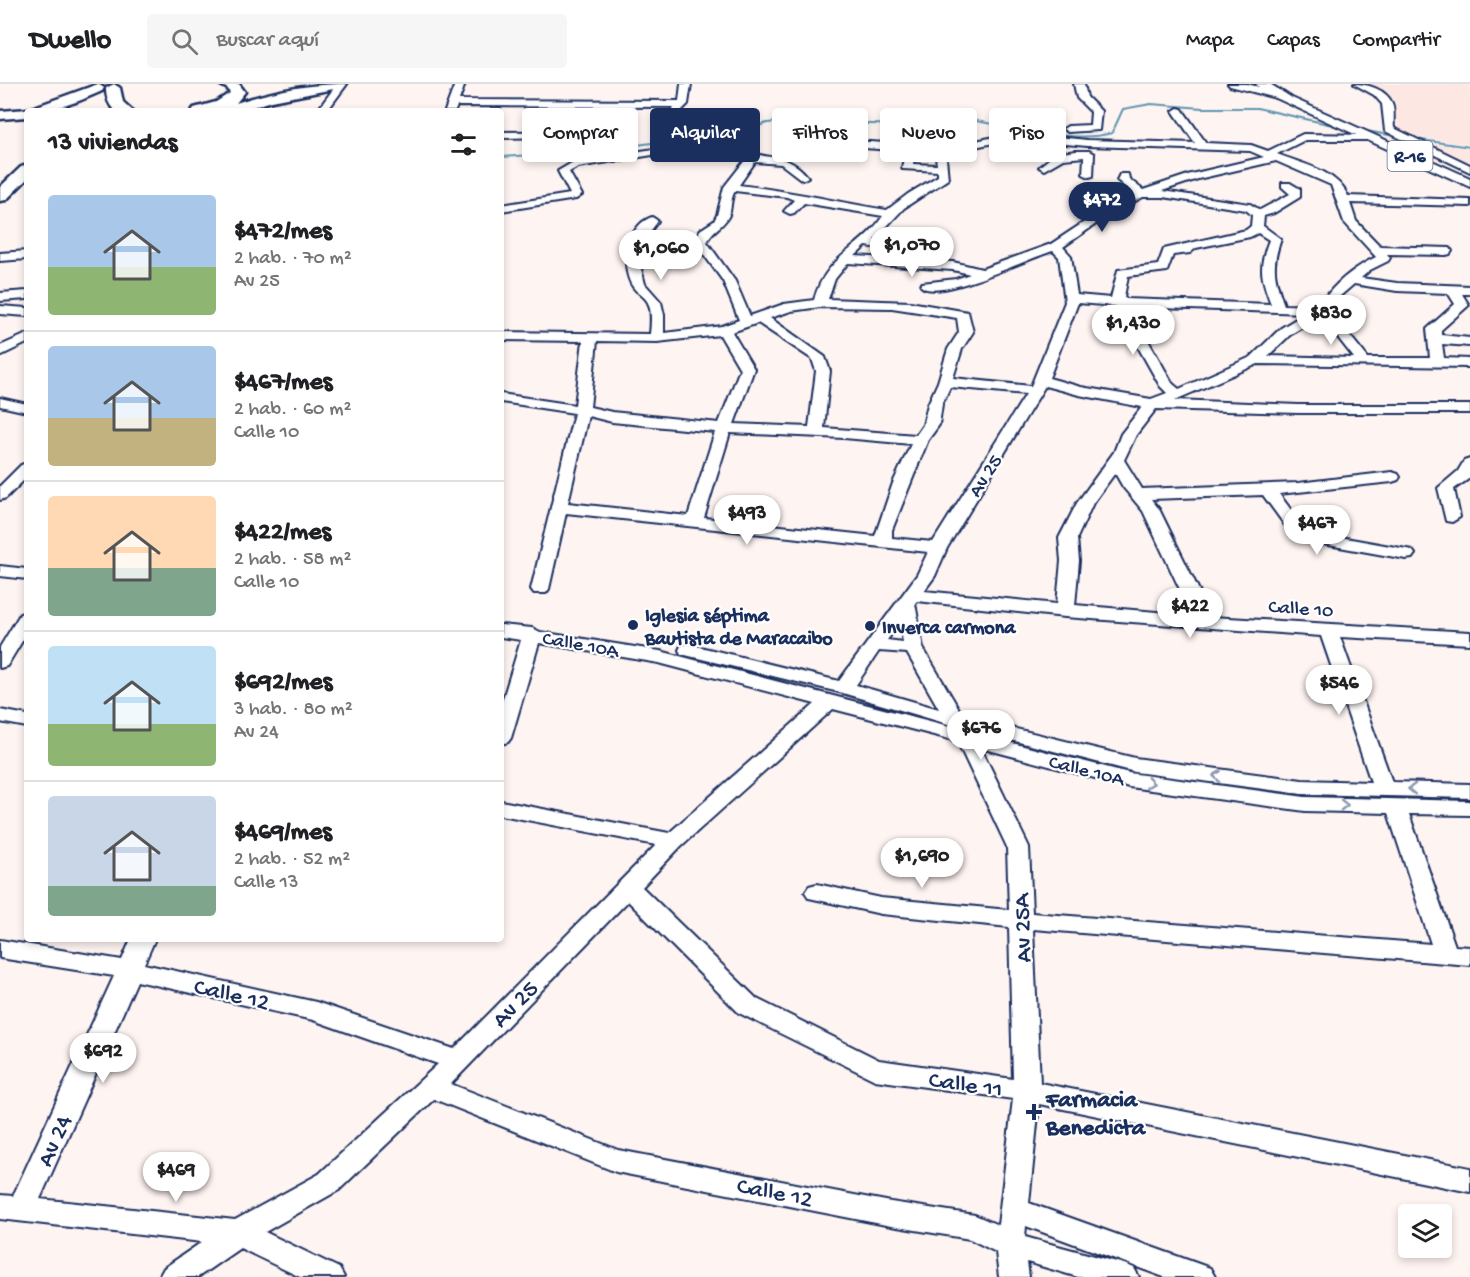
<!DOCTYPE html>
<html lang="es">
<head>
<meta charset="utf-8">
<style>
	body { margin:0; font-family:"Gochi Hand",sans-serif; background:#f6f6f6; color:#202124; height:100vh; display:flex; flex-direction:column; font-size:22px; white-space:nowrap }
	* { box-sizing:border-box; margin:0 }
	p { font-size:20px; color:#757577 }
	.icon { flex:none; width:33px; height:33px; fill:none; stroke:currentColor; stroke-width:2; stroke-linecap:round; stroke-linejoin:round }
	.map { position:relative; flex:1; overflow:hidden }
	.drawer { position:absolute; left:24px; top:24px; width:480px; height:834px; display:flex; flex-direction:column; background:#fff; border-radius:6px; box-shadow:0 3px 9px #0003 }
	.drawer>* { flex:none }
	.banner { position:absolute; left:522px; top:24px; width:570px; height:54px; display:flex; gap:12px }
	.tools { position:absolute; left:1398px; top:1120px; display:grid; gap:12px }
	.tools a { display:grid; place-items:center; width:54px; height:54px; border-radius:6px; background:#fff; box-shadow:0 3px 9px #0003; font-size:30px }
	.price { position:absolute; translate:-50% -51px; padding:0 14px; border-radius:21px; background:#fff; color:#222; font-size:20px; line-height:39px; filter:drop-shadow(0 2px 3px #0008) }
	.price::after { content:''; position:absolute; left:50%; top:36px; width:18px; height:14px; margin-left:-9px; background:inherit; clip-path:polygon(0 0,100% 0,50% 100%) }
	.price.selected { background:#1b2f5e; color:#fff }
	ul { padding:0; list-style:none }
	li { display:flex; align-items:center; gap:18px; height:150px; padding:0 24px }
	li+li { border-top:2px solid #e0e0e0 }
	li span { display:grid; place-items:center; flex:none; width:168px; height:120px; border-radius:6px; color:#555 }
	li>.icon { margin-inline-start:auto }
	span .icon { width:72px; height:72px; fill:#fffc; stroke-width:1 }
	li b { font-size:26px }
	h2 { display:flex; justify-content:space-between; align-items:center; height:72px; padding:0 24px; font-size:26px }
	.pill { padding:0 21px; border-radius:6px; background:#fff; box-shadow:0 3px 9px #0003; font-size:21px; line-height:54px }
	.pill.selected { background:#1b2f5e; color:#fff }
	header { display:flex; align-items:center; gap:36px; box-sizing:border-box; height:84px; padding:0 30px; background:#fff; border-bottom:2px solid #e0e0e0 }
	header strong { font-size:28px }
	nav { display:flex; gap:33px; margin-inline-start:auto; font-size:21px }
	.search { width:420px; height:54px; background:#f6f6f6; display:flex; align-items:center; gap:15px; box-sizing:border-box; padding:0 21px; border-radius:6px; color:#757577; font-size:22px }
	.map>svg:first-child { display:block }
</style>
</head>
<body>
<header>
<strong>Dwello</strong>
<div class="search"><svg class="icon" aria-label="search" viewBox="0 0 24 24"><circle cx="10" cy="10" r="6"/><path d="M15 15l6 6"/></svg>Buscar aquí</div>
<nav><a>Mapa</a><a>Capas</a><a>Compartir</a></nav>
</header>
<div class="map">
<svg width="1470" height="1193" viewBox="0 0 1470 1193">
	<rect width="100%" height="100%" fill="#fef4f2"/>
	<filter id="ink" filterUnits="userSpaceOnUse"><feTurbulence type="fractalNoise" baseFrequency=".0167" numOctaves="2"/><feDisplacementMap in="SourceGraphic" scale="12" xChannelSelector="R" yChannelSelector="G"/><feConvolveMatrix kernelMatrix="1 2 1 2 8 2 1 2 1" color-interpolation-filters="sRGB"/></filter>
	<g filter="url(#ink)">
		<path fill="#fce7e3" d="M1365 0H1470V61L1408 52 1400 49 1392 19 1382 8Z
			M1384 51 1470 65V88L1435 75Z"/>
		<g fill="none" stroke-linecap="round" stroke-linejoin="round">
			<path stroke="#5e96b0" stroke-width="2" d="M1361 46 1400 53
				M1033 48C1060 51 1085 56 1112 49L1123 25 1151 20 1202 24H1257L1341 43
				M1415 55 1470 63
				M501 73 593 67 747 46 767 39 790 37 898 41 960 34 1025 46"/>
			<g stroke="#1b2f5e" stroke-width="4">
				<path id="minor" d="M337 0H347L327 27H317Z
					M455 0H465L459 16 679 17 681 0H691L688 20 680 28 672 43 668 44 663 41 674 23 457 22 455 27H445Z
					M1074 0H1084L1087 13 1101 27 1099 46 1068 48 1063 45 1068 42 1090 41 1091 28 1077 14Z
					M1354 0C1367 0 1386 5 1392 19 1395 26 1393 37 1394 44L1470 81V88L1385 47 1382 20 1374 11Z
					M1178 24 1182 25 1206 59 1251 61 1268 67 1303 50 1373 51V55L1369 56H1305L1277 70C1302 80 1336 86 1348 112L1470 116V122L1350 119 1356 137 1380 162 1450 164 1452 167 1450 170 1446 171 1387 170 1390 174 1388 177 1370 186 1361 194 1397 199 1470 202V210H1462L1469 221 1441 246V251L1470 254V262L1442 260 1444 274 1470 275V283L1258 280 1175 316 1298 321H1470V329H1298L1156 325 1136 351 1124 376 1142 405 1298 399 1392 388 1398 390 1400 393 1398 396 1392 398 1279 410 1307 447 1412 466 1415 470 1412 474 1406 475 1295 455 1263 411 1151 415 1159 425 1212 533 1470 548V560L1340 553 1392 698 1470 700V714L1302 710 1135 688 972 646 973 649 1129 689 1305 713 1470 717V731L1409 730 1455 862 1470 863V881L1033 845 1040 999 1470 1084V1108L1039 1020 1029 1119 1210 1184 1215 1193H1164L1026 1142 1025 1153 1124 1180 1134 1184 1139 1193H1078L1027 1178 1029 1193H999L996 1168 970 1155 891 1142 616 1088 434 1015 339 1106 265 1148 339 1184 344 1193H300L240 1164 198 1193H159L164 1184 202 1158 0 1135V1111L13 1112 114 892 0 874V856L122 876 131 855H155L144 880 316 918 454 965 656 761 501 731V717L669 749 815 620 659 579 539 559 511 654 508 658 501 660V621L521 556 501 553V541L532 544 540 548 660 567 949 642 948 640 839 608 681 570 679 566 681 562 688 560 839 597 917 491 928 468 566 429 549 505 546 509H534L531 505 574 329 501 318V310L575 321 583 257 501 256V248L650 250C651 240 652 230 649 221 646 212 638 210 633 203 619 183 627 141 652 133L658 137 640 161 638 173 645 200 661 218 664 231V249L722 242 739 236 723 197 695 158 700 146 714 137 717 131 724 103 746 75 729 68 728 59H736L738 64C765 78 787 66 808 93L802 96 781 80 755 78 739 101C789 107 838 118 887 126L908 110 938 92V87L903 85 902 83 906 67 822 61 789 43V39H797L824 55 947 63 1023 47 1028 50 1087 56 1195 59 1173 27ZM1013 55 1087 62 1250 67 1264 73 1191 90 1143 106 1129 95 1128 90H1120L1117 96 1133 110 1098 129 1051 160 982 185 953 178 933 177 936 168 934 165 874 156 904 124 948 95 946 74 951 68ZM916 67 939 69 936 74 937 81 913 80ZM1276 77 1331 101 1344 138 1376 173C1359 181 1340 195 1328 210 1325 214 1323 218 1319 222L1284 221C1274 193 1271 183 1281 155L1263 142 1264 132 1274 129 1300 113V105L1290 99H1282V103L1290 110 1260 126 1250 120 1162 107 1198 95ZM735 107 787 113 794 116 784 127 790 130 794 129 804 119 883 132C860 166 826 171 814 216L784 220 750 232 735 197 707 158C711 146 724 143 729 131 732 123 730 115 735 107ZM1143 113H1163L1246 126 1252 131 1251 142 1246 146 1164 165 1158 181 1118 186 1111 214 1077 211 1071 172 1063 163 1106 133ZM1258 149 1269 156C1258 184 1261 193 1271 220L1126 215 1124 213 1128 192 1167 187 1173 171 1190 169 1196 164 1250 153ZM866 162 923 171 921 176 855 172ZM1053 167 1059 173 1065 218 1031 302 953 294 962 265 973 248 968 228 910 218 828 215 835 195 848 179 953 186 970 190 956 195 922 199 921 202C938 219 1028 174 1053 167ZM1354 200 1397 207 1448 209 1455 220 1427 245 1430 274H1368L1330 227 1339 213ZM1078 219 1115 222 1160 302 1167 309 1151 315 1081 303 1049 294ZM820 223 892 224 957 234 959 248 948 265 938 298 928 320 923 341 916 351 824 344 830 287 825 273 770 234 791 227ZM1129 223 1306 229 1281 244 1251 273 1179 305 1173 300ZM1321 232 1354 274 1268 272 1291 250ZM758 239 812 275 816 287 809 343 734 340 754 285 732 248ZM720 251 740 285 719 339 612 328 590 323 597 257 657 258ZM1045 302 1079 311 1142 323 1121 350 1114 368 1077 419 1059 454 1061 477 1057 520 924 507 935 492 947 464ZM950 303 1026 310 933 458 892 454V446L928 356 939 341 942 320ZM588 332 612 338 715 348 688 432 568 419ZM730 349 844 354 911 360 893 399 875 452 704 434ZM1115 389 1123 403 1143 427 1192 531 1075 521 1079 477 1077 454 1093 419ZM917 517 1065 533 1321 552 1371 698 1302 696 1135 674 963 632 923 564 915 519ZM900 539 903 558 887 556ZM879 567 907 569 939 625 856 601ZM833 625 957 657 1007 763 1009 826 881 814 817 800 809 802 805 808 809 814 881 830 1009 843 1013 995 879 976 757 915 642 803 681 762ZM981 664 1129 703 1305 727 1388 729 1431 860 1032 829 1029 763ZM628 817 739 929 875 996 1013 1015 998 1141 975 1131 891 1118 618 1066 451 1000ZM137 897 313 936 438 980 319 1090 235 1136 40 1115Z
					M600 47 605 50 604 52 501 54V48Z
					M667 63 671 64V68L578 83 569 88 582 111 576 115 501 127V121L570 110 558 87 575 77Z
					M1076 67H1089L1094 70 1093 92 1089 93 1083 90 1084 73 1063 75 1044 86 1039 83 1055 70Z
					M27 167V175L0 177V169Z
					M27 207V215L0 217V209Z
					M0 222 27 224V232L0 230Z
					M27 250V259L0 272V262Z
					M0 314 27 320V328L0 322Z
					M1470 375V394L1454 405 1460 433 1452 438 1446 437 1438 404 1458 387 1464 377Z
					M27 379V393L6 414 0 416V402L21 381Z
					M0 482 27 485V495L0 492Z
					M27 528V549L7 582 0 584V563L20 530Z
					M0 626 27 631V643L0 638Z"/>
			</g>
			<g stroke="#1b2f5e" stroke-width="4">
				<path id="major" d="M1228 0H1247L1259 3 1256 0H1270L1292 14 1470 94V103L1276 14 1230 2Z"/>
			</g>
			<g stroke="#1b2f5e" stroke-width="5">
				<path id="highway" d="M98 0 104 4 102 7C75 19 57 27 27 27V33L0 35V27L29 25Z
					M114 0 120 4 123 18 133 27H115C108 20 106 13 106 4Z
					M219 0H239L245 8 236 19C273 7 308 0 346 0L344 3 272 17 240 27H192L194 24 216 18 230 9 228 5Z
					M27 81V95L6 116 0 117V103L21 83Z"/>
			</g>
			<use href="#minor" fill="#fff" fill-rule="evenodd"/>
			<use href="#major" fill="#fff" fill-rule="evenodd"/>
			<use href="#highway" fill="#fff" fill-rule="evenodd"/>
		</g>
		<defs><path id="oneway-chevron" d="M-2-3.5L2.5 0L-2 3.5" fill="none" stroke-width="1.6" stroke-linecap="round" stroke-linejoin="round" transform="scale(1.5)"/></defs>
		<g stroke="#8d97ae">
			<use href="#oneway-chevron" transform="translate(1217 692) rotate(-173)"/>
			<use href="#oneway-chevron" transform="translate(1150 699) rotate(8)"/>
			<use href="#oneway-chevron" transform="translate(1412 705) rotate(-179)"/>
			<use href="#oneway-chevron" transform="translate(1344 721) rotate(1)"/>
		</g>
	</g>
	<g fill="#1b2f5e" stroke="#fff" stroke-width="2">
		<circle cx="633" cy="541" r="6"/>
		<circle cx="870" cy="542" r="6"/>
		<path d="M1031 1019h6v6h6v6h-6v6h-6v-6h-6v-6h6z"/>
	</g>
	<g text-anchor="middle" stroke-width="4.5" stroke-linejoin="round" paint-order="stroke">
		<rect fill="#fff" stroke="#5f6d8e" stroke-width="1.5" x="1387.5" y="57" width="45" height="30" rx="4.5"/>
		<g font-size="18" font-weight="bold" fill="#1b2f5e">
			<text x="1410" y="78">R-16</text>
		</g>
		<g font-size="20" fill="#1b2f5e" stroke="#fff">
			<text transform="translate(984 391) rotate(-58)" y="7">Av 25</text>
			<text transform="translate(1301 523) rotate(4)" y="7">Calle 10</text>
			<text transform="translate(581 559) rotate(10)" y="7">Calle 10A</text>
			<text transform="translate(1087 685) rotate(14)" y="7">Calle 10A</text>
		</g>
		<g font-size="20" font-weight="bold" fill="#1b2f5e" stroke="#fff" text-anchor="start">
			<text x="645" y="537">Iglesia séptima<tspan x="645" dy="23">Bautista de Maracaibo</tspan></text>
			<text x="882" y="549">Inverca carmona</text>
		</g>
		<g font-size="24" fill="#1b2f5e" stroke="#fff">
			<text transform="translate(1021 844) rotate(-92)" y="8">Av 25A</text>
			<text transform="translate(232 909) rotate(13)" y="8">Calle 12</text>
			<text transform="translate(514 919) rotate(-46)" y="8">Av 25</text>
			<text transform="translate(966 999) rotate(8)" y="8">Calle 11</text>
			<text transform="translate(53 1056) rotate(-66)" y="8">Av 24</text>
			<text transform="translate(775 1107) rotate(11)" y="8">Calle 12</text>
		</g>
		<g font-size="24" font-weight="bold" fill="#1b2f5e" stroke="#fff" text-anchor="start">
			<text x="1046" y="1022">Farmacia<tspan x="1046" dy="28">Benedicta</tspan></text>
		</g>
	</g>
</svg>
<div class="tools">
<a><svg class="icon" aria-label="layers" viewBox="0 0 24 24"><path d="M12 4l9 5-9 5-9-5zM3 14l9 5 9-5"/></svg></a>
</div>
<b class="price selected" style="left:1102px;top:149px">$472</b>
<b class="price" style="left:912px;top:194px">$1,070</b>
<b class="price" style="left:661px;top:197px">$1,060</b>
<b class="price" style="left:1331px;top:262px">$830</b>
<b class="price" style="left:1133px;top:272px">$1,430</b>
<b class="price" style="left:747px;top:462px">$493</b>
<b class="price" style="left:1317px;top:472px">$467</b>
<b class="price" style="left:1190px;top:555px">$422</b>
<b class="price" style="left:1339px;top:632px">$546</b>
<b class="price" style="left:981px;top:677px">$676</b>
<b class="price" style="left:922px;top:805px">$1,690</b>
<b class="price" style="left:103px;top:1000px">$692</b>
<b class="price" style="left:176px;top:1119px">$469</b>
<div class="banner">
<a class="pill">Comprar</a>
<a class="pill selected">Alquilar</a>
<a class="pill">Filtros</a>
<a class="pill">Nuevo</a>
<a class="pill">Piso</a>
</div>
<section class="drawer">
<h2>13 viviendas<svg class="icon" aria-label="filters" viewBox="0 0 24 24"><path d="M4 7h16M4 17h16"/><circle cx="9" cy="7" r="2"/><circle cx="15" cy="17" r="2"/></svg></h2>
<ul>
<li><span style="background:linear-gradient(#a9c7e8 60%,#8fb573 0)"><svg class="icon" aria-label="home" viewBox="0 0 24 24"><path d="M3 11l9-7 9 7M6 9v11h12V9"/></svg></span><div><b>$472/mes</b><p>2 hab. · 70 m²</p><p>Av 25</p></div></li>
<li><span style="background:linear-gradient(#a9c7e8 60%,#c2b280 0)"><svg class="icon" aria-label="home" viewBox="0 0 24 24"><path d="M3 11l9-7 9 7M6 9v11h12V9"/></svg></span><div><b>$467/mes</b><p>2 hab. · 60 m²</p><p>Calle 10</p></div></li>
<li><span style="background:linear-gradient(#ffd9b3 60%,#7fa58c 0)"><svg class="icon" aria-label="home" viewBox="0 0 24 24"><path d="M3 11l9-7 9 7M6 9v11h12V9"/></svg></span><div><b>$422/mes</b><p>2 hab. · 58 m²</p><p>Calle 10</p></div></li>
<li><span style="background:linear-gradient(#bfe0f5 65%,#8fb573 0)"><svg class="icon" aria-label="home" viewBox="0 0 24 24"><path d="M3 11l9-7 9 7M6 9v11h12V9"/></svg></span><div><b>$692/mes</b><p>3 hab. · 80 m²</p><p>Av 24</p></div></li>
<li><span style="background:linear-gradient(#c9d6e8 75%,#7fa58c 0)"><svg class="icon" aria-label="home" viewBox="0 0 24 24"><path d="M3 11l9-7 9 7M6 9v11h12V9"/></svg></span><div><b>$469/mes</b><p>2 hab. · 52 m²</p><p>Calle 13</p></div></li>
</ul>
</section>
</div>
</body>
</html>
